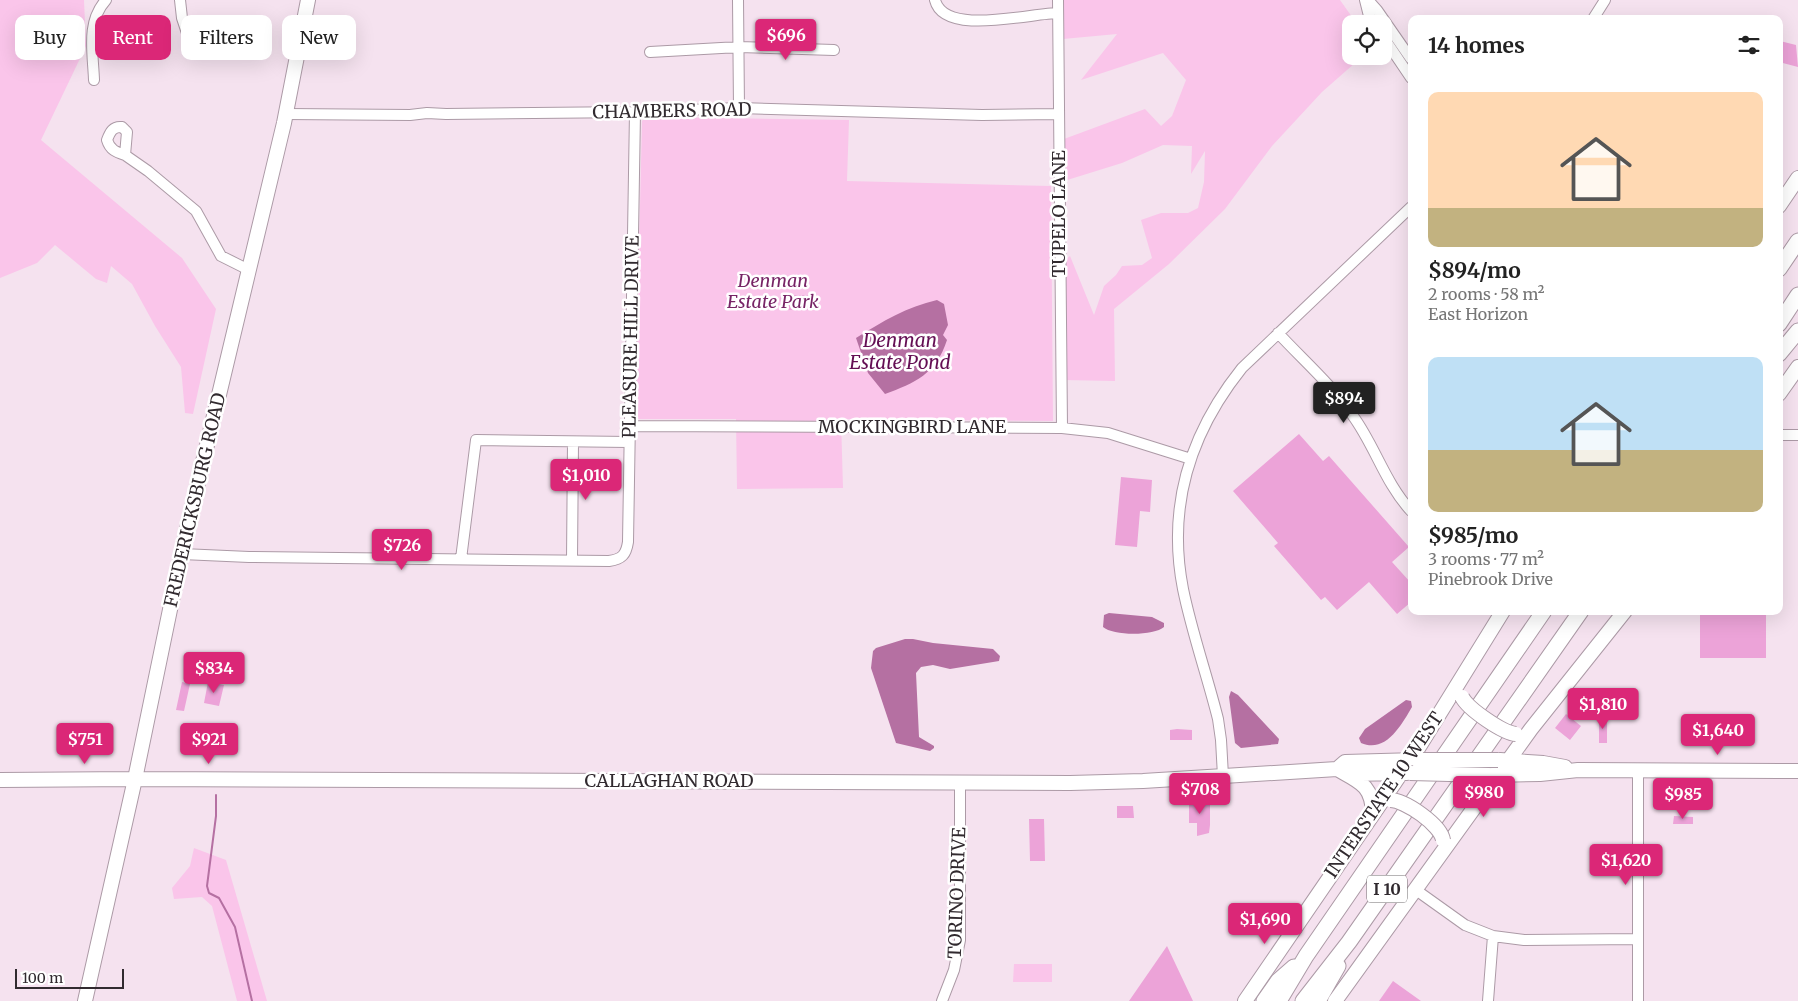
<!DOCTYPE html>
<html lang="en">
<head>
<meta charset="utf-8">
<style>
	body { margin:0; font-family:Merriweather,serif; background:#f6f6f6; color:#222; height:100vh; display:flex; flex-direction:column; font-size:19px; white-space:nowrap }
	* { box-sizing:border-box; margin:0 }
	p { font-size:16px; color:#767676 }
	.icon { flex:none; width:28px; height:28px; fill:none; stroke:currentColor; stroke-width:2; stroke-linecap:round; stroke-linejoin:round }
	.map { position:relative; flex:1; overflow:hidden }
	.details { position:absolute; left:1408px; top:15px; width:375px; height:600px; display:flex; flex-direction:column; background:#fff; border-radius:10px; box-shadow:0 5px 20px #0002 }
	.details>* { flex:none }
	.hud { position:absolute; left:15px; top:15px; width:475px; height:45px; display:flex; gap:10px }
	.tools { position:absolute; left:1342px; top:15px; display:grid; gap:10px }
	.tools a { display:grid; place-items:center; width:50px; height:50px; border-radius:10px; background:#fff; box-shadow:0 5px 20px #0002; font-size:25px }
	.scale { position:absolute; left:15px; bottom:12px; width:109px; box-sizing:border-box; padding-left:5px; border:2px solid #312a2f; border-top:0; font-size:14px; line-height:18px; white-space:nowrap; color:#312a2f; -webkit-text-stroke:4px #fff; paint-order:stroke }
	.price { position:absolute; translate:-50% -42px; padding:0 11px; border-radius:5px; background:#db2777; color:#fff; font-size:16px; line-height:32px; filter:drop-shadow(0 1px 2px #0008) }
	.price::after { content:''; position:absolute; left:50%; top:30px; width:15px; height:11px; margin-left:-8px; background:inherit; clip-path:polygon(0 0,100% 0,50% 100%) }
	.price.on { background:#222; color:#fff }
	ul { padding:0; list-style:none }
	li { display:grid; align-content:center; gap:10px; height:265px; padding:0 20px }
	li span { display:grid; place-items:center; height:155px; border-radius:10px; color:#555 }
	li>.icon { margin-inline-start:auto }
	span .icon { width:90px; height:90px; fill:#fffc; stroke-width:1 }
	li b { font-size:21px }
	h2 { display:flex; justify-content:space-between; align-items:center; height:60px; padding:0 20px; font-size:21px }
	.tag { padding:0 18px; border-radius:10px; background:#fff; box-shadow:0 5px 20px #0002; font-size:18px; line-height:45px }
	.tag.on { background:#db2777; color:#fff }
	.map>svg:first-child { display:block }
</style>
</head>
<body>
<div class="map">
<svg width="1798" height="1001" viewBox="0 0 1798 1001">
	<rect width="100%" height="100%" fill="#f5e2ef"/>
	<path fill="#fac5ea" d="M0 0H84L86 46 41 140 182 258 216 309 193 414 185 413 181 367 155 326 132 284 111 266 107 283 96 279 55 245 37 263 0 278Z
		M1063 0H1340L1357 24H1351V56H1363L1322 92 1272 146 1225 209 1169 264 1114 309 1115 381 1063 380V261L1070 256 1094 315 1104 286 1116 275 1122 266 1142 265 1152 258 1141 220 1161 213H1188L1198 208 1204 182 1205 151 1191 174 1192 146 1163 145 1122 163 1064 181V139L1145 109 1161 126 1172 116 1186 80 1163 53 1081 80 1117 34 1063 39Z
		M646 117 849 120 847 181 1051 186 1053 421 841 419 843 488 737 489 736 419H635L642 121Z
		M194 848 226 860 267 1001H237L212 906 202 897 174 899 172 888 190 866Z
		M1014 964H1052V982H1013Z"/>
	<path fill="#b570a2" d="M937 300 944 304 948 325 943 335 947 340C936 374 915 383 885 394L868 373 856 338C883 321 907 307 937 300Z
		M1109 613 1152 617 1164 623V627C1154 636 1113 636 1103 627L1104 615Z
		M905 639H913L933 643 993 649 1000 656 999 661 993 662 950 669 933 665 921 667 916 673 919 737 934 746V748L930 751 896 743 871 668 873 651 876 648Z
		M1231 691 1238 695 1279 739 1278 744 1241 748 1235 743 1229 697Z
		M1406 700 1411 701 1412 707C1402 724 1386 754 1361 743L1359 738 1365 729Z"/>
	<g fill="none" stroke-linecap="round" stroke-linejoin="round">
		<path stroke="#b570a2" stroke-width="2" d="M216 795V816L207 886 209 893 219 898 235 927 252 1001"/>
	</g>
	<path fill="#eca3d8" d="M1780 41 1796 45 1798 67 1779 62Z
		M780 295H810V310H782Z
		M1299 434 1323 461 1329 456 1409 547 1392 562 1411 583V602L1397 614 1369 582 1337 610 1325 597 1321 600 1274 546 1278 543 1233 491Z
		M1121 477 1152 480 1150 512 1140 511 1137 547 1115 545Z
		M1700 611H1766V658H1700Z
		M182 682 190 684 184 711 176 710Z
		M208 682 224 685 219 706 204 703Z
		M1566 714 1581 726 1570 740 1555 728Z
		M1599 718H1607V743H1599Z
		M94 728 105 731 101 749 90 746Z
		M193 728 204 730 200 749 189 747Z
		M1177 729 1192 730V740H1170V730Z
		M1189 799H1210V825L1209 833 1197 836V823H1189Z
		M1669 799 1694 800V806H1669Z
		M1117 806H1133L1134 818H1117Z
		M1674 816 1693 817V824H1673Z
		M1029 819H1044L1045 861H1030Z
		M1167 946 1193 1001H1129Z
		M1393 981 1421 1001H1379Z"/>
	<g fill="none" stroke-linecap="round" stroke-linejoin="round">
		<g stroke="#ac9aa6" stroke-width="12">
			<path id="minor" d="M180 0 182 18 188 36
				M738 0 739 108
				M935 0C944 37 1031 13 1058 13
				M1058 0 1062 428
				M1365 0 1369 16 1374 24
				M1368 0 1377 10 1411 59
				M1593 19 1605 0
				M1384 38 1411 78
				M650 52 739 47 834 50
				M94 80C93 52 86 22 106 0
				M286 114 410 115 427 113 446 114 635 112 739 108 982 115 1058 114
				M125 155C116 152 110 150 107 140 110 132 113 126 122 127L127 132 125 155 148 171 196 211 221 256 249 270
				M1278 333C1303 360 1332 385 1353 416 1375 446 1385 483 1411 511
				M629 426 1062 428 1108 433 1191 459
				M1779 435H1798
				M182 554 249 557 609 561C622 559 626 555 628 542L635 112
				M461 559 476 440 629 442
				M572 560 573 442
				M1638 770V1001
				M1223 776 1221 740 1218 719C1207 675 1192 633 1183 589 1167 507 1190 433 1242 368L1411 207
				M1416 890 1465 925 1493 936 1524 940 1638 939
				M942 1001 954 970 960 940V783
				M1488 1001 1493 936"/>
		</g>
		<g stroke="#ac9aa6" stroke-width="16">
			<path id="major" d="M1779 206 1798 178
				M1779 394 1798 367
				M1500 760 1543 763 1565 767
				M1337 769 1345 762 1417 760
				M1346 774 1407 773
				M1492 775 1540 774 1578 770 1798 771
				M0 780 135 779 1070 783 1143 781 1337 769C1360 782 1372 785 1373 813
				M85 1001 135 779 185 537 284 123 308 0
				M1245 1001 1417 750 1503 611
				M1335 1001 1531 729 1625 611"/>
		</g>
		<g stroke="#ac9aa6" stroke-width="17">
			<path id="highway" d="M1779 269 1798 241
				M1779 324 1798 295
				M1779 354 1798 331
				M1264 1001 1278 981 1294 967
				M1279 1001 1306 956 1544 611
				M1303 1001 1349 942 1581 611
				M1318 1001 1338 966"/>
		</g>
		<use href="#minor" stroke="#fff" stroke-width="10"/>
		<use href="#major" stroke="#fff" stroke-width="14"/>
		<use href="#highway" stroke="#fff" stroke-width="15"/>
		<g stroke="#ac9aa6" stroke-width="16" stroke-linecap="butt">
			<path id="major-bridge" d="M1462 697C1468 709 1503 733 1516 734
				M1417 760H1498
				M1410 773 1489 775
				M1390 800C1405 800 1441 825 1443 840"/>
		</g>
		<use href="#major-bridge" stroke="#fff" stroke-width="14"/>
	</g>
	<g text-anchor="middle" stroke-width="5" stroke-linejoin="round" paint-order="stroke">
		<rect fill="#fff" stroke="#6f6a6d" stroke-width="1" x="1367" y="875.5" width="40" height="27" rx="4"/>
		<g font-size="16" font-weight="bold" fill="#312a2f">
			<text x="1387" y="895">I 10</text>
		</g>
		<g font-size="18" fill="#312a2f" stroke="#fff">
			<text transform="translate(672 111) rotate(-1)" y="6">CHAMBERS ROAD</text>
			<text transform="translate(1059 214) rotate(-90)" y="6">TUPELO LANE</text>
			<text transform="translate(631 337) rotate(-89)" y="6">PLEASURE HILL DRIVE</text>
			<text x="912" y="433">MOCKINGBIRD LANE</text>
			<text transform="translate(195 500) rotate(-77)" y="6">FREDERICKSBURG ROAD</text>
			<text x="669" y="787">CALLAGHAN ROAD</text>
			<text transform="translate(1384 795) rotate(-56)" y="6">INTERSTATE 10 WEST</text>
			<text transform="translate(957 893) rotate(-88)" y="6">TORINO DRIVE</text>
		</g>
		<g font-size="18" font-style="italic" fill="#772466" stroke="#fff">
			<text x="773" y="287">Denman<tspan x="773" dy="21">Estate Park</tspan></text>
		</g>
		<g font-size="19" font-style="italic" fill="#640f54" stroke="#fff">
			<text x="900" y="347">Denman<tspan x="900" dy="22">Estate Pond</tspan></text>
		</g>
	</g>
</svg>
<div class="tools">
<a><svg class="icon" aria-label="locate" viewBox="0 0 24 24"><circle cx="12" cy="12" r="6"/><path d="M12 2v4M12 18v4M2 12h4M18 12h4"/></svg></a>
</div>
<div class="scale">100 m</div>
<b class="price" style="left:786px;top:61px">$696</b>
<b class="price on" style="left:1344px;top:424px">$894</b>
<b class="price" style="left:586px;top:501px">$1,010</b>
<b class="price" style="left:402px;top:571px">$726</b>
<b class="price" style="left:214px;top:694px">$834</b>
<b class="price" style="left:1603px;top:730px">$1,810</b>
<b class="price" style="left:1718px;top:756px">$1,640</b>
<b class="price" style="left:85px;top:765px">$751</b>
<b class="price" style="left:209px;top:765px">$921</b>
<b class="price" style="left:1200px;top:815px">$708</b>
<b class="price" style="left:1484px;top:818px">$980</b>
<b class="price" style="left:1683px;top:820px">$985</b>
<b class="price" style="left:1626px;top:886px">$1,620</b>
<b class="price" style="left:1265px;top:945px">$1,690</b>
<div class="hud">
<a class="tag">Buy</a>
<a class="tag on">Rent</a>
<a class="tag">Filters</a>
<a class="tag">New</a>
</div>
<section class="details">
<h2>14 homes<svg class="icon" aria-label="filters" viewBox="0 0 24 24"><path d="M4 7h16M4 17h16"/><circle cx="9" cy="7" r="2"/><circle cx="15" cy="17" r="2"/></svg></h2>
<ul>
<li><span style="background:linear-gradient(#ffd9b3 75%,#c2b280 0)"><svg class="icon" aria-label="home" viewBox="0 0 24 24"><path d="M3 11l9-7 9 7M6 9v11h12V9"/></svg></span><div><b>$894/mo</b><p>2 rooms · 58 m²</p><p>East Horizon</p></div></li>
<li><span style="background:linear-gradient(#bfe0f5 60%,#c2b280 0)"><svg class="icon" aria-label="home" viewBox="0 0 24 24"><path d="M3 11l9-7 9 7M6 9v11h12V9"/></svg></span><div><b>$985/mo</b><p>3 rooms · 77 m²</p><p>Pinebrook Drive</p></div></li>
</ul>
</section>
</div>
</body>
</html>
